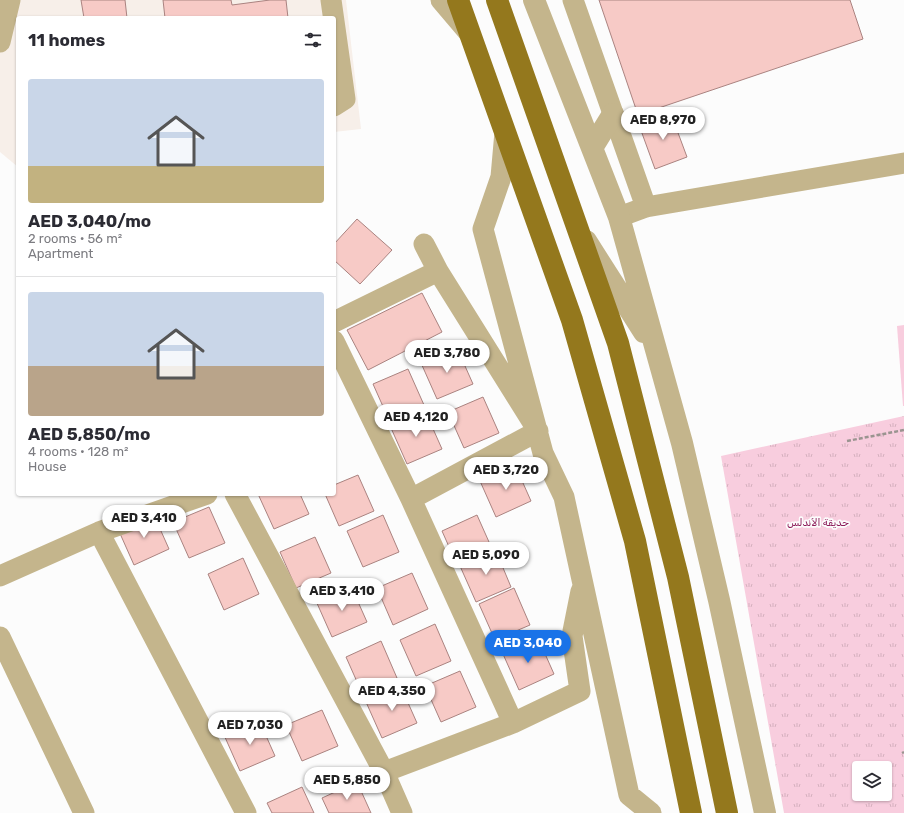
<!DOCTYPE html>
<html lang="en">
<head>
<meta charset="utf-8">
<style>
	body { margin:0; font-family:Rubik,Vazirmatn,sans-serif; background:#f7f7f7; color:#2b2b33; height:100vh; display:flex; flex-direction:column; font-size:15px; white-space:nowrap }
	* { box-sizing:border-box; margin:0 }
	p { font-size:13px; color:#7c7c81 }
	.icon { flex:none; width:22px; height:22px; fill:none; stroke:currentColor; stroke-width:2; stroke-linecap:round; stroke-linejoin:round }
	.map { position:relative; flex:1; overflow:hidden }
	.panel { position:absolute; left:16px; top:16px; width:320px; height:480px; display:flex; flex-direction:column; background:#fff; border-radius:4px; box-shadow:0 1px 3px #0004 }
	.panel>* { flex:none }
	.buttons { position:absolute; left:852px; top:761px; display:grid; gap:8px }
	.buttons a { display:grid; place-items:center; width:40px; height:40px; border-radius:4px; background:#fff; box-shadow:0 1px 3px #0004; font-size:20px }
	.price { position:absolute; translate:-50% -34px; padding:0 9px; border-radius:14px; background:#fff; color:#222; font-size:13px; line-height:26px; filter:drop-shadow(0 1px 2px #0008) }
	.price::after { content:''; position:absolute; left:50%; top:24px; width:12px; height:9px; margin-left:-6px; background:inherit; clip-path:polygon(0 0,100% 0,50% 100%) }
	.price.active { background:#1a73e8; color:#fff }
	ul { padding:0; list-style:none }
	li { display:grid; align-content:center; gap:8px; height:212px; padding:0 12px }
	li+li { border-top:1px solid #e1e1e2 }
	li span { display:grid; place-items:center; height:124px; border-radius:4px; color:#555 }
	li>.icon { margin-inline-start:auto }
	span .icon { width:72px; height:72px; fill:#fffc; stroke-width:1 }
	li b { font-size:17px }
	h2 { display:flex; justify-content:space-between; align-items:center; height:48px; padding:0 12px; font-size:17px }
	.map>svg:first-child { display:block }
</style>
</head>
<body>
<div class="map">
<svg width="904" height="813" viewBox="0 0 904 813">
	<defs>
		<pattern id="park-tufts" width="24" height="20" patternUnits="userSpaceOnUse"><rect width="24" height="20" fill="#f8cdde"/><path d="M3 7l-1-3M5 7V3M7 7l1-3M15 17l-1-3M17 17v-4M19 17l1-3" fill="none" stroke="#d5b0be"/></pattern>
	</defs>
	<rect width="100%" height="100%" fill="#fcfcfc"/>
	<path fill="#f7efe9" d="M0 0H346L361 129 334 132V18H18V167L0 152Z"/>
	<path fill="#f8cdde" d="M904 325V406H903L897 326Z"/>
	<path fill="url(#park-tufts)" fill-rule="evenodd" d="M904 416V813H784L721 456ZM859 768H885V794H859Z"/>
	<path fill="#f7cac6" stroke="#aa8380" d="M81 0H125L127 18H84Z
		M163 0H231L232 5 270 0H286L288 18H165Z
		M599 0H850L863 39 638 115Z
		M671 114 687 157 655 169 639 125Z
		M357 219 392 250 360 284 334 260V244Z
		M422 293 442 332 368 370 347 330Z
		M457 348 473 384 437 399 421 363Z
		M408 369 424 405 389 420 373 384Z
		M483 397 499 433 464 448 448 412Z
		M426 413 442 449 407 464 391 428Z
		M515 465 531 501 496 517 480 481Z
		M358 475 374 511 339 526 325 494H334V485Z
		M258 494H300L309 514 274 529Z
		M209 507 225 543 189 558 173 522Z
		M153 513 169 549 134 565 118 529Z
		M383 515 399 552 363 567 347 531Z
		M477 515 493 551 458 567 442 531Z
		M315 537 331 573 296 588 280 552Z
		M496 551 511 587 476 602 460 566Z
		M243 558 259 594 224 610 208 574Z
		M412 573 428 609 393 625 377 588Z
		M351 586 367 622 332 637 316 601Z
		M514 588 530 625 495 640 479 604Z
		M435 624 451 661 416 676 400 640Z
		M538 638 554 674 519 690 503 654Z
		M381 641 397 678 362 693 346 657Z
		M460 671 476 707 441 722 425 686Z
		M401 687 417 723 382 738 366 702Z
		M322 710 338 746 302 761 286 725Z
		M259 720 275 756 240 771 224 735Z
		M357 782 371 813H329L322 798Z
		M302 787 314 813H272L267 803Z"/>
	<g fill="none" stroke-linecap="round" stroke-linejoin="round">
		<path stroke="#9a9490" stroke-width="2.5" stroke-dasharray="4 2" stroke-linecap="butt" d="M847 441 904 430
			M902 753 904 752"/>
		<path stroke="#c4b58c" stroke-width="21" d="M331 0 345 99 334 106
			M441 0 469 33
			M573 0 646 207
			M0 42 10 0
			M505 132 501 177 483 229 543 453 564 497 629 795 651 813
			M619 217 646 207 904 163
			M334 322 438 271
			M334 341 411 499 513 723
			M235 494 384 772 402 813
			M411 499 538 431 438 271 424 244
			M99 532 207 494
			M0 576 99 532 246 813
			M0 637 84 813
			M384 772 513 723 580 691 572 636 581 591"/>
		<path stroke="#c4b58c" stroke-width="22" d="M534 0 619 217 682 443 719 600 765 813
			M592 148 613 114
			M586 241 644 332"/>
		<path stroke="#94781d" stroke-width="22" d="M458 0 572 320 635 541 691 813
			M497 0 618 343 678 577 727 813"/>
	</g>
	<g text-anchor="middle" stroke-width="3.5" stroke-linejoin="round" paint-order="stroke">
		<g font-size="10" fill="#8b1958" stroke="#fcfcfc">
			<text x="818" y="526">حديقة الأندلس</text>
		</g>
	</g>
</svg>
<div class="buttons">
<a><svg class="icon" aria-label="layers" viewBox="0 0 24 24"><path d="M12 4l9 5-9 5-9-5zM3 14l9 5 9-5"/></svg></a>
</div>
<b class="price" style="left:663px;top:141px">AED 8,970</b>
<b class="price" style="left:447px;top:374px">AED 3,780</b>
<b class="price" style="left:416px;top:438px">AED 4,120</b>
<b class="price" style="left:506px;top:491px">AED 3,720</b>
<b class="price" style="left:144px;top:539px">AED 3,410</b>
<b class="price" style="left:486px;top:576px">AED 5,090</b>
<b class="price" style="left:342px;top:612px">AED 3,410</b>
<b class="price active" style="left:528px;top:664px">AED 3,040</b>
<b class="price" style="left:392px;top:712px">AED 4,350</b>
<b class="price" style="left:250px;top:746px">AED 7,030</b>
<b class="price" style="left:347px;top:801px">AED 5,850</b>
<section class="panel">
<h2>11 homes<svg class="icon" aria-label="filters" viewBox="0 0 24 24"><path d="M4 7h16M4 17h16"/><circle cx="9" cy="7" r="2"/><circle cx="15" cy="17" r="2"/></svg></h2>
<ul>
<li><span style="background:linear-gradient(#c9d6e8 70%,#c2b280 0)"><svg class="icon" aria-label="home" viewBox="0 0 24 24"><path d="M3 11l9-7 9 7M6 9v11h12V9"/></svg></span><div><b>AED 3,040/mo</b><p>2 rooms · 56 m²</p><p>Apartment</p></div></li>
<li><span style="background:linear-gradient(#c9d6e8 60%,#b9a48a 0)"><svg class="icon" aria-label="home" viewBox="0 0 24 24"><path d="M3 11l9-7 9 7M6 9v11h12V9"/></svg></span><div><b>AED 5,850/mo</b><p>4 rooms · 128 m²</p><p>House</p></div></li>
</ul>
</section>
</div>
</body>
</html>
